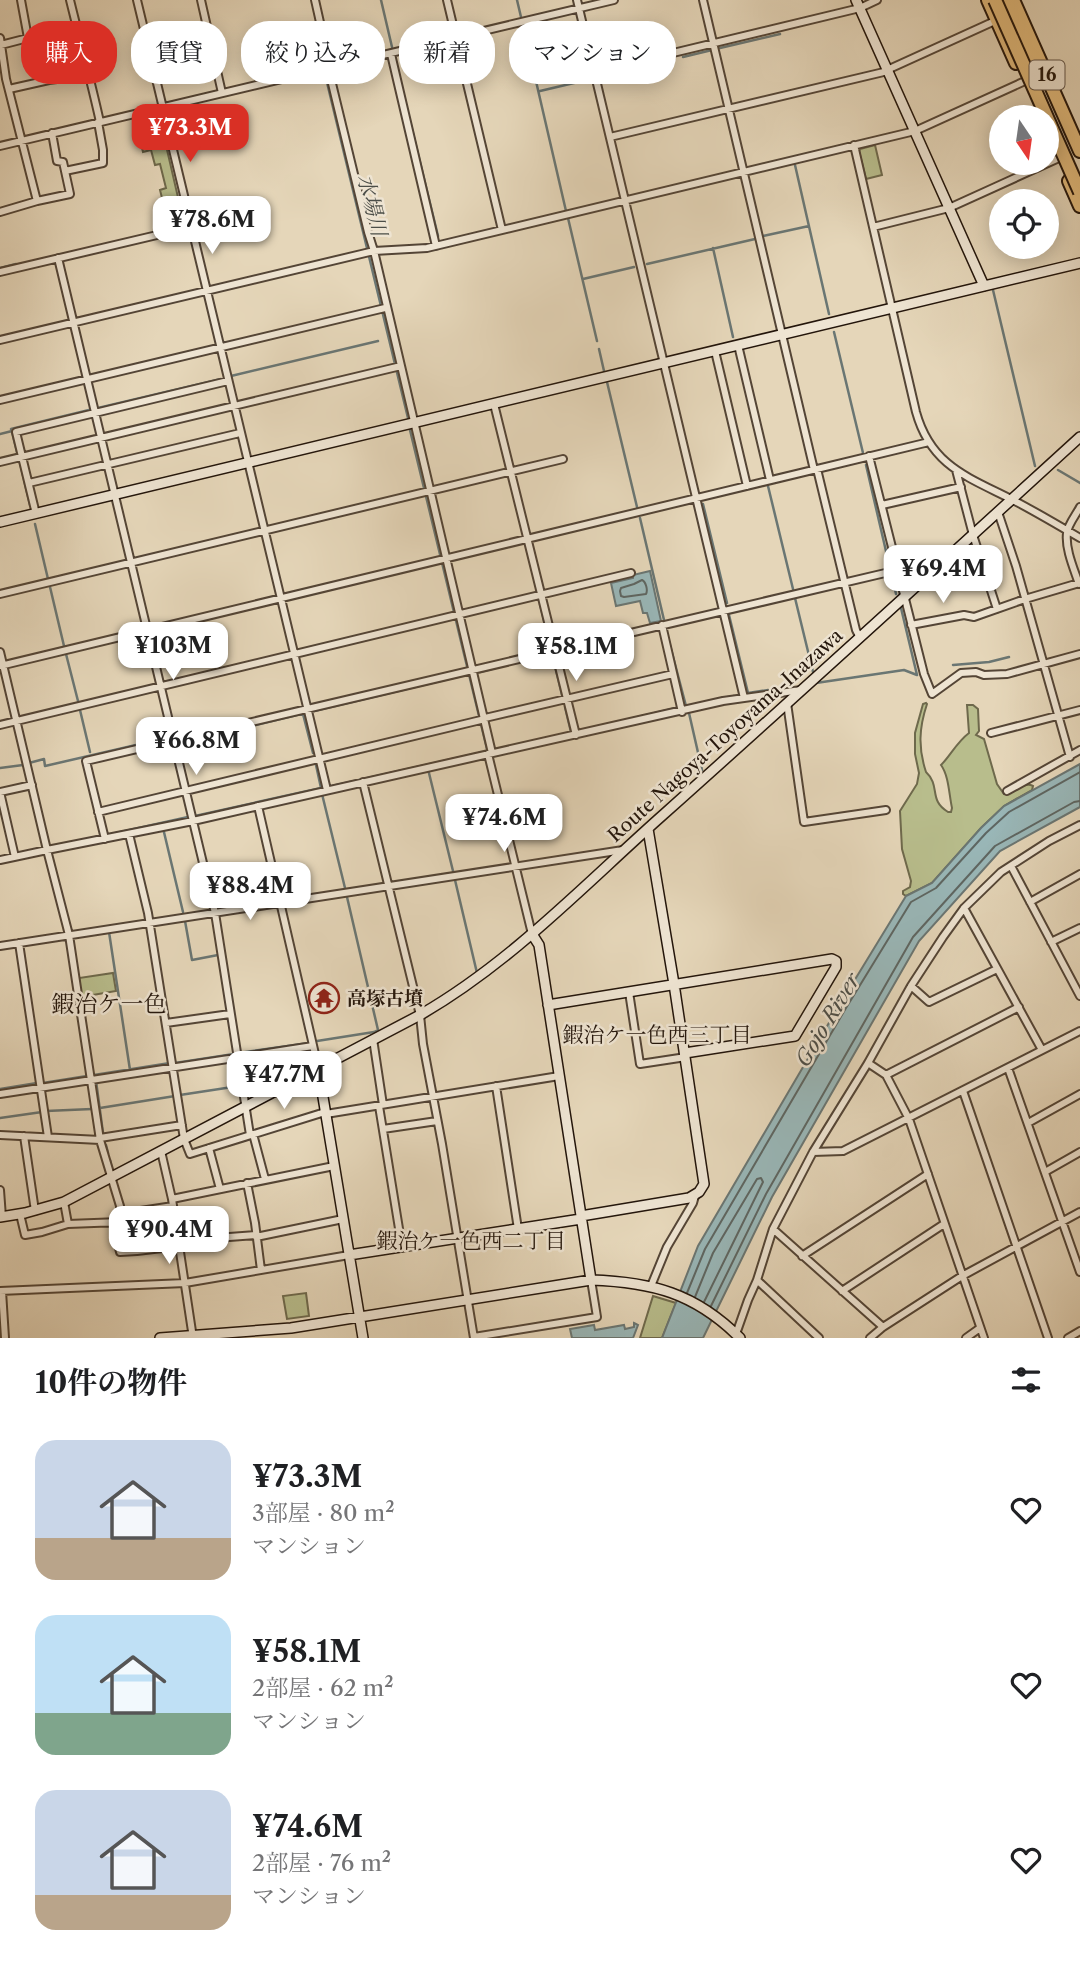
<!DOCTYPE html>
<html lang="ja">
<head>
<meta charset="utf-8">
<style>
	body { margin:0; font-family:"Libre Caslon Text","Noto Serif JP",serif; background:#f2f2f2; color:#202124; height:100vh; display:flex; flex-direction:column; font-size:26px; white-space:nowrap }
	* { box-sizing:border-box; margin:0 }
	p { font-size:23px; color:#757577 }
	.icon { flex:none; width:38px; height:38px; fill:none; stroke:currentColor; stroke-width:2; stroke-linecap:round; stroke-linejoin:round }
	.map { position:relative; height:1338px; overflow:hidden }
	.drawer { display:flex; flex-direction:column; background:#fff; flex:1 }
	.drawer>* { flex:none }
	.hud { position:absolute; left:21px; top:21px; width:700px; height:63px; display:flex; gap:14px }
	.needle { width:46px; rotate:167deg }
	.controls { position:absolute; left:989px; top:105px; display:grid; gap:14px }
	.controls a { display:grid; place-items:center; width:70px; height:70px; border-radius:50%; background:#fff; box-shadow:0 4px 18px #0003; font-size:35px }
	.price { position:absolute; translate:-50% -60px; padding:0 16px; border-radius:14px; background:#fff; color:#222; font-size:23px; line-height:46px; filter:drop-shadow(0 2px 4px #0008) }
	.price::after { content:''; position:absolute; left:50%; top:42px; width:21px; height:16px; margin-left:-10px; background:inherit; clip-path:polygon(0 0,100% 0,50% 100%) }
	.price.on { background:#d93025; color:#fff }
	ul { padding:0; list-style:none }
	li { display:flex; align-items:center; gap:21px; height:175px; padding:0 35px }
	li span { display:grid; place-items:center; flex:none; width:196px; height:140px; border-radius:21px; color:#555 }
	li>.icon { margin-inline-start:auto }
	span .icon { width:84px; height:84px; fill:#fffc; stroke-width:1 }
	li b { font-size:30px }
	h2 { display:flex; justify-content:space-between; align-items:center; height:84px; padding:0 35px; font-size:30px }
	.chip { padding:0 24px; border-radius:28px; background:#fff; box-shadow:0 4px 18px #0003; font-size:24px; line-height:63px }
	.chip.on { background:#d93025; color:#fff }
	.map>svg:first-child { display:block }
</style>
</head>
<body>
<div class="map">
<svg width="1080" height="1338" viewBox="0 0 1080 1338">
	<rect width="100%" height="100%" fill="#e5d6b9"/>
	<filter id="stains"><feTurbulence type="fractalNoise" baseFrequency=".00286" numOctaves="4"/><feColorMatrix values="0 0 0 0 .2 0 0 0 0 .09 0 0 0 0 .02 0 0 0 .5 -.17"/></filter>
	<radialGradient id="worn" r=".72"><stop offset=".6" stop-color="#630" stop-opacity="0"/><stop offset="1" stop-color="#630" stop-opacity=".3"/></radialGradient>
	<path fill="#b8bd8c" stroke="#6e694c" stroke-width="2" d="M157 113 159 115 180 206 165 210 160 190 166 188 160 164 155 165 151 150 143 152 135 118Z
		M875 145 882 175 866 179 859 151 860 149Z
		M926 703 927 704C919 728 918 748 926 772 941 786 928 800 948 812H951L952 808C949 795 949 776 941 765 950 756 957 742 969 733L967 705H973L978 709 979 731 976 735 984 739 997 784 1004 794C1015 794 1023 781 1033 786L1032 790 1004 806 981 828 932 883 906 896 903 894V891L910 887 911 881 902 849 900 811 917 784 919 773 915 754V733L923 704Z
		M113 973 116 991 81 997 79 978Z
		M306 1293 309 1316 287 1319 283 1296Z
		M653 1296 676 1303 662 1338H640Z"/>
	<path fill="#99b7b8" stroke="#6a7673" stroke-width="2" d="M650 571 661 621 650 623 647 613H643L640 601 616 606 611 583 633 578V575Z
		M1080 764V807L1000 851 919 941 772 1197 703 1338H662L698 1246 840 1004 906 896 932 883 981 828 1004 806Z
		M634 1323 638 1325 633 1338H572L570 1329 594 1325 595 1330 624 1325 625 1329 634 1327Z"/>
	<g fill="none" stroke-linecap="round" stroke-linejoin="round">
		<path stroke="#5e6662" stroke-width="2" d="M642 580C646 582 648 590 646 594L624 597 621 596 620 591 621 588 634 584Z
			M687 1293 705 1249 846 1008 911 902 936 888 986 833 1009 812 1080 772
			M695 1297 713 1253 757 1179 761 1178 763 1182 704 1302
			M711 1306 766 1194 913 937 995 846 1074 802 1080 801"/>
		<path stroke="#6a7673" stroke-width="2.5" d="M381 0 392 47
			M517 0 521 17
			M523 25 566 211
			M720 48 780 34
			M683 57 712 50
			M668 61 674 59
			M653 65 658 63
			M324 70 408 418
			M600 77 611 75
			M540 91 591 79
			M409 117 438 236
			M795 165 829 314
			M568 218 597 341
			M763 236 809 226
			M713 248 733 337
			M647 264 755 239
			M0 268 16 264
			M583 279 634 267
			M993 290 1035 466
			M834 332 863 453
			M599 349 604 371
			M231 376 378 341
			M607 382 637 507
			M98 408 221 379
			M410 430 487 749
			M12 432 17 452
			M0 434 12 431 11 429 89 410
			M20 463 30 505
			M866 465 889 564
			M1058 470 1080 483
			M768 486 793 589
			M703 504 727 603
			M640 518 664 620
			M35 524 48 579
			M527 550 537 590
			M892 576 896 594
			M50 587 64 646
			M795 598 813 672
			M540 604 550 645
			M901 608 917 675
			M729 615 748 693 768 690
			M666 630 686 706
			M647 632 658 630
			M630 636 635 635
			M618 639 623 638
			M66 654 78 701
			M552 654 562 695
			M953 665 989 662 1009 657
			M480 672 503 666
			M816 683 904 670 917 675
			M723 698 734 696
			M565 707 571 732 569 733
			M80 710 90 752
			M314 711 457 677
			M689 713 702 770
			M303 714 313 753
			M579 731 676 708
			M182 743 305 713
			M147 751 169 746
			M29 763 44 759 45 766 136 745
			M0 768 23 765
			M428 769 453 871
			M332 786 479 753
			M322 794 345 888
			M195 816 321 788 316 765
			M163 828 183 912
			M107 835 188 817
			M78 841 100 836
			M455 880 477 973
			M185 921 192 960 218 955
			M109 932 130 1070
			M317 1041 374 1032 378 1030 347 897
			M239 1053 309 1043
			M175 1063 234 1054
			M94 1075 170 1063
			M96 1081 103 1133
			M43 1083 87 1076
			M244 1085 282 1080
			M0 1089 37 1083
			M180 1095 239 1086
			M100 1108 175 1096
			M46 1111 92 1109
			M0 1118 42 1112
			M106 1145 108 1153
			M110 1160 111 1165"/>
		<g stroke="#544536" stroke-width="10">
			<path id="street" d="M70 0C80 41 91 81 100 122
				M137 0 327 790
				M201 0 222 93
				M315 0 330 67
				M447 0 502 230
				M577 0 744 698
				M703 0 814 470
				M0 38 6 79 37 201 0 212
				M1 45 28 38 21 0
				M391 54 436 246
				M328 67 368 232 374 251 492 753
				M887 70 997 20
				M594 72 860 8 877 0
				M9 89 49 80 89 75
				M52 133 57 161 63 162 65 171
				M610 137 888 71
				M854 145 916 412C931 466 968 477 1013 500 1036 512 1058 525 1080 538
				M0 146 614 0
				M37 201 70 194 65 171 103 163V150L98 122
				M873 227 949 208 1059 158
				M58 258 215 913 250 1135
				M0 272 191 227
				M0 340 374 251 427 248 915 131 1025 81
				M738 345 770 480
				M715 351 747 486
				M0 400 385 308
				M494 404 576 735
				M869 456 924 674 932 694 961 673 976 672 984 675 1007 674 1080 654
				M0 462 401 366
				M817 469 856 630 860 638
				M956 470 973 535 997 609
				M29 483 240 433
				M882 505 961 487
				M998 512 1016 566 1070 757
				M36 514 16 432 228 381
				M1079 584C1074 569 1065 549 1067 533 1068 524 1076 515 1080 507
				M0 594 563 459
				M662 625 682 712
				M911 625 964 615 974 617 1025 599 1079 583
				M0 652 47 850 0 860
				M0 666 929 442
				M787 703 804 822 886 810
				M485 718 673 674
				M0 725 631 573
				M991 733 1080 710
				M488 754 532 934
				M363 782 420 1015 423 1044 442 1144 474 1338
				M1007 791 1080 750
				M258 806 318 1067
				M98 812 485 719
				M129 834 148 913 184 1139 190 1154 325 1112
				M105 839 86 761 898 570 943 561
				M15 857 0 792 32 785
				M1011 866 1080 996
				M1030 902 1080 874
				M964 908 1042 1050
				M1051 942 1080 928
				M19 943 48 1137
				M0 946 623 850
				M911 986 929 1002 997 969
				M629 992 640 1064 686 1057
				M166 1023 230 1014
				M373 1039 383 1105
				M868 1063 886 1075 909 1119 984 1338
				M1008 1068 1080 1272
				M886 1075 1019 1007
				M496 1086 518 1229
				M963 1091 1048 1338
				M0 1094 313 1046
				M379 1106 402 1247
				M326 1114 559 1076
				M1028 1123 1080 1094
				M383 1129 437 1121
				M253 1134 265 1179
				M0 1135 100 1140
				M24 1136 35 1211
				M100 1138 182 1125
				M209 1148 220 1189
				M161 1151 172 1199 193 1338
				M813 1152 843 1151 1080 1031
				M1045 1172 1080 1152
				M247 1183 255 1223 261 1270
				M0 1190 2 1217
				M172 1199 334 1166
				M64 1202 68 1224 120 1222V1206L100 1140 69 935 47 850 193 821 723 701 801 690
				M20 1214 25 1235 42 1232 68 1224
				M121 1214 173 1206
				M113 1223 120 1252 137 1251 179 1246
				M773 1229 883 1327
				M256 1237 343 1219
				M179 1245 216 1238 256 1235
				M802 1256 928 1174
				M757 1280 819 1338
				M651 1286 667 1247 693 1203 695 1196
				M0 1291 185 1283 349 1255
				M2 1291 5 1338
				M842 1291 944 1224
				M736 1334 748 1300 757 1280 773 1229 813 1152 868 1063 911 986 943 937 964 908 1001 872 1049 841 1080 825
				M474 1337 597 1317 591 1280
				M870 1338 883 1327 962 1276 1080 1212
				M966 1338 980 1328
				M1068 1338 1080 1331"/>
		</g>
		<g stroke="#23150b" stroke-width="12">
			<path id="secondary" d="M856 0 984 286
				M0 522 1080 263
				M532 934 539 945 591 1280
				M548 1005 832 959 836 961V967L795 1036 685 1053
				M318 1067 363 1338
				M581 1216 689 1198 699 1192 704 1184 674 984 648 829
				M0 1217 25 1213 64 1202 420 1015C512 962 585 884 664 814 804 689 942 563 1080 437
				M349 1255 581 1219
				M160 1338 291 1328 591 1280C652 1282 695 1293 740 1338"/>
		</g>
		<g stroke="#23150b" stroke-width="16">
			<path id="highway" d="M988 0 1016 63
				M1002 0 1029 63
				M1013 0 1080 151
				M1069 181 1080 206"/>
		</g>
		<use href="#street" stroke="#eee4d2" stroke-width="6"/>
		<use href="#secondary" stroke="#eee4d2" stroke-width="9"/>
		<use href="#highway" stroke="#e2bb7c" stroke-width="12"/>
		<g stroke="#23150b" stroke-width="16" stroke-linecap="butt">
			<path id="highway-bridge" d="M995 0 1080 192"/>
		</g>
		<use href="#highway-bridge" stroke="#e2bb7c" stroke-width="12"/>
	</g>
	<defs>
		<g id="temple-ring" transform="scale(1.575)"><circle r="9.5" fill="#eee4d2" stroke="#8f2418" stroke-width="1.5"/><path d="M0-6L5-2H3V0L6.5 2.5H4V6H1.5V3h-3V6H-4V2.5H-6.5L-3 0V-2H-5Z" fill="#8f2418"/></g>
	</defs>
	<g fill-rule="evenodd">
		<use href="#temple-ring" x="324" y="998"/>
	</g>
	<g text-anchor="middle" stroke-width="5" stroke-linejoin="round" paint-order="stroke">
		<rect fill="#eee4d2" stroke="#605347" stroke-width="2" x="1029.5" y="60.5" width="35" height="29" rx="5"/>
		<g font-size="18" font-weight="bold" fill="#23150b">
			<text x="1047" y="81">16</text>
		</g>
		<g font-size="19" fill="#23150b" stroke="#eee4d2">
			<text transform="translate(725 735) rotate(-42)" y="7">Route Nagoya-Toyoyama-Inazawa</text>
		</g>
		<g font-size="19" font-weight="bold" fill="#23150b" stroke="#eee4d2" text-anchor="start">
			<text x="347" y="1005">高塚古墳</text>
		</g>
		<g font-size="21" font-style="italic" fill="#4c4e48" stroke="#eee4d2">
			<text transform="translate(372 205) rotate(76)" y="7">水場川</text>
			<text transform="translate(828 1020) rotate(-59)" y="7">Gojo River</text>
		</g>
		<g font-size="21" fill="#23150b" stroke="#eee4d2">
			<text x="657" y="1042">鍜治ケ一色西三丁目</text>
			<text x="471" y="1248">鍜治ケ一色西二丁目</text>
		</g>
		<g font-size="23" fill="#23150b" stroke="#eee4d2">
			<text x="109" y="1012">鍜治ケ一色</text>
		</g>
	</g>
	<rect width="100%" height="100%" filter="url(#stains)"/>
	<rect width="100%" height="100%" fill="url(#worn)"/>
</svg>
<div class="controls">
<a><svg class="needle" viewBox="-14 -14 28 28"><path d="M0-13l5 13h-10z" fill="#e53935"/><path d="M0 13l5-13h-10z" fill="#757577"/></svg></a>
<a><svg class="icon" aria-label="locate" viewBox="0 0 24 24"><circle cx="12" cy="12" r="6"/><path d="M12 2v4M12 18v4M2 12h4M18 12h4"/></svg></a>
</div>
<b class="price on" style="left:190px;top:164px">¥73.3M</b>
<b class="price" style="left:212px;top:256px">¥78.6M</b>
<b class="price" style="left:943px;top:605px">¥69.4M</b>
<b class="price" style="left:173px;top:682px">¥103M</b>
<b class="price" style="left:576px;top:683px">¥58.1M</b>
<b class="price" style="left:196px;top:777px">¥66.8M</b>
<b class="price" style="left:504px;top:854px">¥74.6M</b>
<b class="price" style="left:250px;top:922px">¥88.4M</b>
<b class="price" style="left:284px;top:1111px">¥47.7M</b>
<b class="price" style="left:169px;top:1266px">¥90.4M</b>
<div class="hud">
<a class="chip on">購入</a>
<a class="chip">賃貸</a>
<a class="chip">絞り込み</a>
<a class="chip">新着</a>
<a class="chip">マンション</a>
</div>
</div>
<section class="drawer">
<h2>10件の物件<svg class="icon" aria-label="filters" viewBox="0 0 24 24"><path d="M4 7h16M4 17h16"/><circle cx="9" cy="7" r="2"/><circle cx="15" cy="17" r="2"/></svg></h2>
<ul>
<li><span style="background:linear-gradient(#c9d6e8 70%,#b9a48a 0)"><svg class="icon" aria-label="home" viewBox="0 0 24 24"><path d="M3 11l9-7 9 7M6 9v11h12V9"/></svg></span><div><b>¥73.3M</b><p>3部屋 · 80 m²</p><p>マンション</p></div><svg class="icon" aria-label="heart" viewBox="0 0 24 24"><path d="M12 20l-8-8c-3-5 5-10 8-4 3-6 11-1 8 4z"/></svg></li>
<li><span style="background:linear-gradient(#bfe0f5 70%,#7fa58c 0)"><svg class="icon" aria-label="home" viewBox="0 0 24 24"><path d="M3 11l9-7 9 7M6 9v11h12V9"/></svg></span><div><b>¥58.1M</b><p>2部屋 · 62 m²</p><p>マンション</p></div><svg class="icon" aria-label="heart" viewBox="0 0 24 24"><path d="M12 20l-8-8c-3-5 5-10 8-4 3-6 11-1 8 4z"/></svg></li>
<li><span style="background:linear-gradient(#c9d6e8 75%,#b9a48a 0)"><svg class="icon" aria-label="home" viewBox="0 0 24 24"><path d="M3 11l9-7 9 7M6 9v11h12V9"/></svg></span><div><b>¥74.6M</b><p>2部屋 · 76 m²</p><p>マンション</p></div><svg class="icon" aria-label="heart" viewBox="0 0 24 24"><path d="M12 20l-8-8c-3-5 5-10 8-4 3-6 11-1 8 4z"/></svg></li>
</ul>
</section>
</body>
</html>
